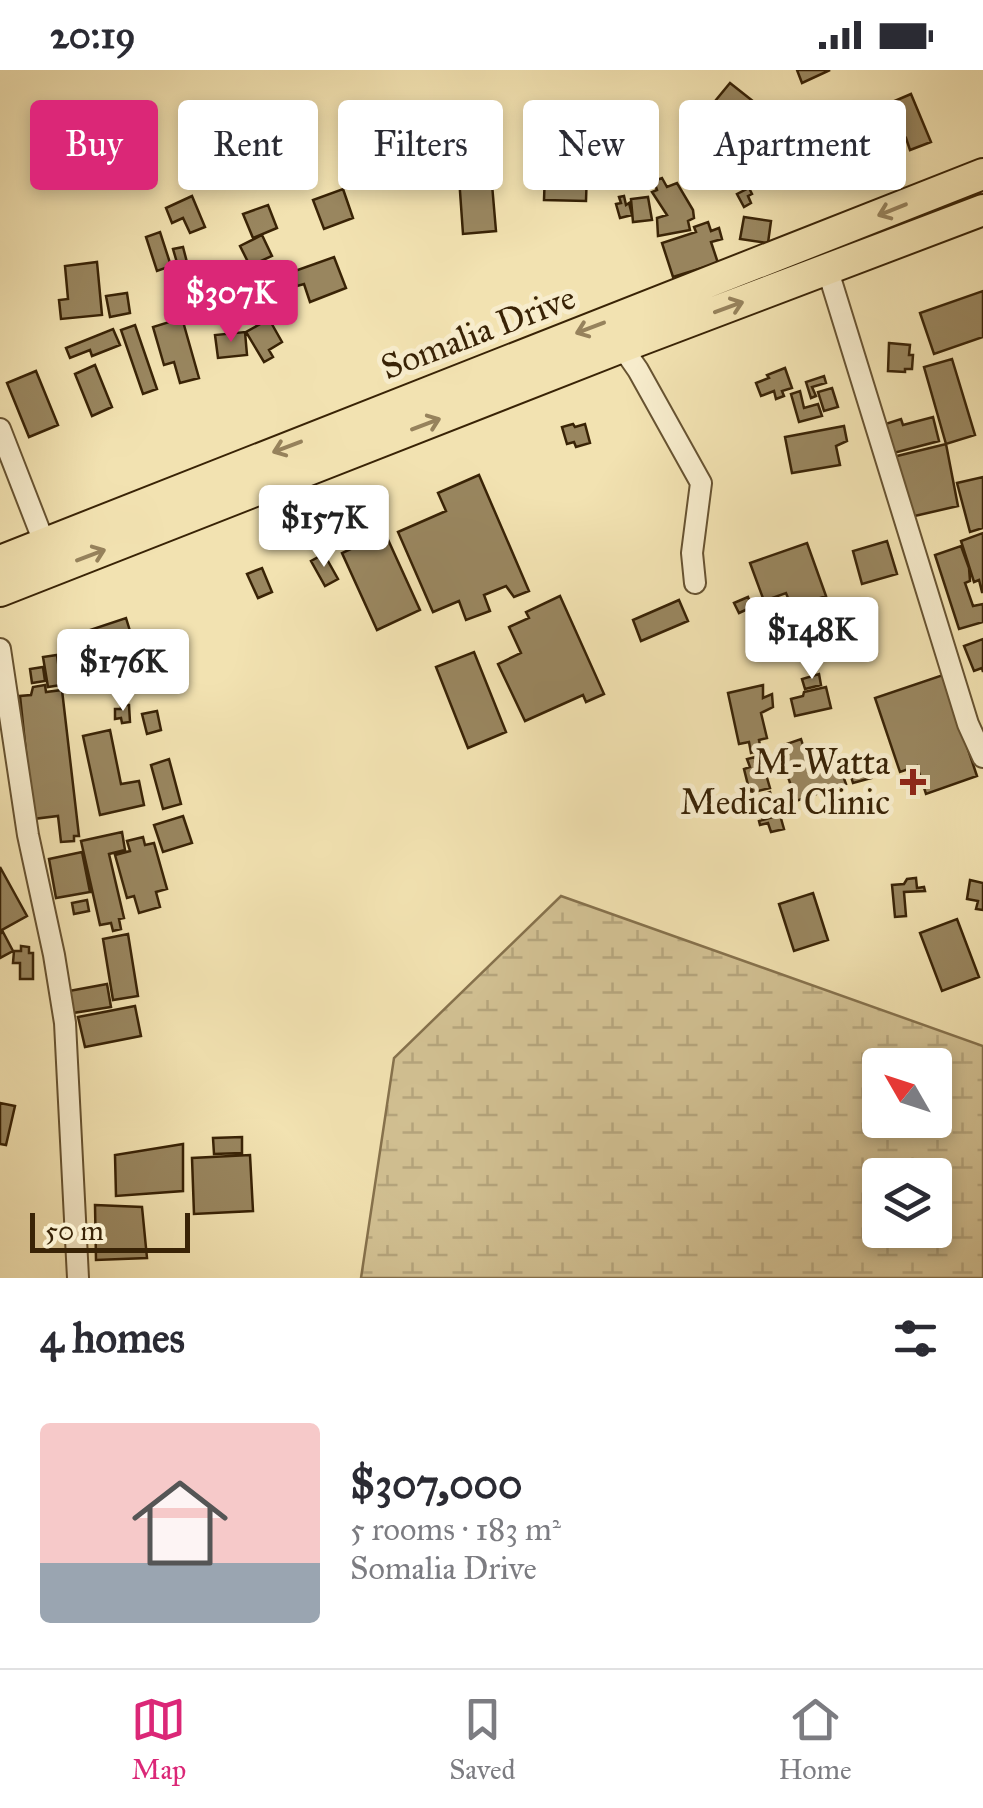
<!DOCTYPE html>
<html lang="en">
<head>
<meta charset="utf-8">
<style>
	body { margin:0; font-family:"IM FELL Great Primer",serif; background:#f7f7f7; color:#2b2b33; height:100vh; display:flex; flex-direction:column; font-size:38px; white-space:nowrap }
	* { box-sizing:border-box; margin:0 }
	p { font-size:32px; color:#7c7c81 }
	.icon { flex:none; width:55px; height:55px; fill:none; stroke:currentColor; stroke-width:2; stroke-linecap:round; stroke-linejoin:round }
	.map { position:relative; height:1208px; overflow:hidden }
	.drawer { display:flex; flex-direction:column; background:#fff; flex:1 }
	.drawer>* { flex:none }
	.banner { position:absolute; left:30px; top:30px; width:925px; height:90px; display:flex; gap:20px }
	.needle { width:65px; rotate:309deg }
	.tools { position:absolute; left:862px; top:978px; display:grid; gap:20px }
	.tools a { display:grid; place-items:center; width:90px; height:90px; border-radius:10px; background:#fff; box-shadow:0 5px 15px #0003; font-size:50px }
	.scale { position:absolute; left:30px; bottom:25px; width:160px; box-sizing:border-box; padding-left:10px; border:5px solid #392306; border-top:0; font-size:28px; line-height:35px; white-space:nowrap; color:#392306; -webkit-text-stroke:8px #f7eccc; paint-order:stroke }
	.price { position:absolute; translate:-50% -85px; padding:0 22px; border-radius:10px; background:#fff; color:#222; font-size:32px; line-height:65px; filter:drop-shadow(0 2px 5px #0008) }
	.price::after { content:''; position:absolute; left:50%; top:60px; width:30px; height:22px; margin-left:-15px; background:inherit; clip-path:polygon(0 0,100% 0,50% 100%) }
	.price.on { background:#db2777; color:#fff }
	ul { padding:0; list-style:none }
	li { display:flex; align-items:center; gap:30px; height:250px; padding:0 40px }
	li+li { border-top:2px solid #e1e1e2 }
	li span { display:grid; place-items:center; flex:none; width:280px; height:200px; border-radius:10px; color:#555 }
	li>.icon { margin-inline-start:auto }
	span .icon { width:120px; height:120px; fill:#fffc; stroke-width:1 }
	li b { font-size:42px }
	h2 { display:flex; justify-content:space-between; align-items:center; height:120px; padding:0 40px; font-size:42px }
	.pill { padding:0 35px; border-radius:10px; background:#fff; box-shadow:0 5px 15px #0003; font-size:35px; line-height:90px }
	.pill.on { background:#db2777; color:#fff }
	.status { display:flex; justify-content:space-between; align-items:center; height:70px; padding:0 50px; background:#fff; direction:ltr }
	.status svg { height:28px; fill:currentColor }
	.tabs { display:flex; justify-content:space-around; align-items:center; height:140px; border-top:2px solid #e1e1e2; background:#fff; font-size:28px; color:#7c7c81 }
	.tabs a { display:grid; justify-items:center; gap:5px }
	.tabs .on { color:#db2777 }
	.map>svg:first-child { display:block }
</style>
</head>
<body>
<div class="status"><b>20:19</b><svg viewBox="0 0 49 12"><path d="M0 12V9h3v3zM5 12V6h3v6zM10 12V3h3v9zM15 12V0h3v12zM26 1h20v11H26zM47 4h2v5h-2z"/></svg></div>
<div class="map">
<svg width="983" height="1208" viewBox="0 0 983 1208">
	<defs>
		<pattern id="wetland-marsh" width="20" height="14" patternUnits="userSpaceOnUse" patternTransform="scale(2.5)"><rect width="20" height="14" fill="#d3c294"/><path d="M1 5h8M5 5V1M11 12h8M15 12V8" fill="none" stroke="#b6a67e"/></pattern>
	</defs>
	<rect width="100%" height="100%" fill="#f2e2b1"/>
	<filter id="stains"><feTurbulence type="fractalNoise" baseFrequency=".002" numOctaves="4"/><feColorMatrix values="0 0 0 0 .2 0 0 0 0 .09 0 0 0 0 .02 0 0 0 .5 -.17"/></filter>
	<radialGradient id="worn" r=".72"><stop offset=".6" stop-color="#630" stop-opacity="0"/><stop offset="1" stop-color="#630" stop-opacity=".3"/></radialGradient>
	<path fill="url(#wetland-marsh)" stroke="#86724d" stroke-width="2.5" fill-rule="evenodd" d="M561 826 983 976V1208H361L394 988ZM880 995H935V1050H880ZM880 1105H935V1160H880Z"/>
	<path fill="#99865f" stroke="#392306" stroke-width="2.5" d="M797 0H830L802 13Z
		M730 13 754 32 741 48 725 35 719 42 711 36Z
		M911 24 931 72 910 80 906 68 884 78 869 42Z
		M547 46H586V73H598L597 101H587L586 131 544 130Z
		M710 86 714 97 698 103 694 92Z
		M490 91 496 161 463 164 458 93Z
		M662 108 667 117 677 113 693 140 694 148 688 151 690 160 658 166 657 148 667 145 652 122 657 120 654 111Z
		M749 118 752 124 748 126 751 133 744 137 737 124Z
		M343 119 353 148 324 159 313 130Z
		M192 126 205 157 190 163 183 148 172 153 166 138Z
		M624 126 626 135 629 133 632 145 620 148 616 134 621 133 619 127Z
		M648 127 652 150 633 152 631 129Z
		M268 135 277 158 253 168 243 144Z
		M744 147 771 151 768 173 740 169Z
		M708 152 711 161 719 158 722 169 711 172 718 193 673 207 662 173 696 162 694 157Z
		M160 162 171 196 157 201 146 167Z
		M262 165 272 186 250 196 240 176Z
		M183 177 189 200 180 203 173 179Z
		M334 187 346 218 310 232 304 214 297 216 292 202Z
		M97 192 102 245 61 249 59 230 68 229 65 196Z
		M258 200 268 216 256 224 246 209Z
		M983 221V267L934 284 920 243Z
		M127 223 130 243 110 247 106 226Z
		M182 248 199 308 180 313 174 292 164 295 153 257Z
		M269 249 282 272 269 280 273 287 264 292 246 262Z
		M135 255 157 319 143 324 121 260Z
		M113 259 120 275 92 286 90 280 70 288 66 278Z
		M245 262 247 285 218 288 215 265Z
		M889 273 910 275 909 285H913L912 299H905V302L888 301Z
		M952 289 975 365 946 374 924 297Z
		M95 295 112 337 92 346 75 304Z
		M785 298 792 318 782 321 784 326 776 329 774 321 761 326 756 313 769 308 767 305Z
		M36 301 58 355 29 367 7 313Z
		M824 306 826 313 812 317 816 326 811 328 806 312Z
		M832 318 838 337 824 341 818 322Z
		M800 321 804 338 818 334 822 346 799 352 791 324Z
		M933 347 939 371 886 385 879 356 901 349 903 355Z
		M573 354 575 357 585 354 590 373 576 377 574 372 567 374 562 357Z
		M844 356 847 371 836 376 840 395 792 403 785 367Z
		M946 374 958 436 906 448 893 387Z
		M479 405 529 521 514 527 506 516 484 525 490 541 466 550 459 531 433 542 398 462 446 441 438 423Z
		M983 407V458L970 462 957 413Z
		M385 463 420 540 377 560 342 483Z
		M983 463V522H982L979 510 974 512 961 471Z
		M887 471 897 504 862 514 853 481Z
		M807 473 826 526 792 538 786 523 764 531 750 493Z
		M961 476 969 498 970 511 965 513 973 536 983 534V552L959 559 935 485Z
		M324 484 338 509 325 516 311 491Z
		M262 498 272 522 258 528 247 504Z
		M560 526 604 624 586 632 583 625 525 651 498 594 521 583 509 557 529 548 526 542Z
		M748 527 752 537 739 543 734 533Z
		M679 530 688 551 641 571 633 550Z
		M126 548 145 610 106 622 100 602 95 603 89 582 93 581 87 561Z
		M983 569V602L982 598 974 601 964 576Z
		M474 582 506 662 468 678 436 597Z
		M57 585 61 615 48 617 43 587Z
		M43 597 45 611 32 613 30 599Z
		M819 604 821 615 805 619 802 609Z
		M943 605 977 706 926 724 917 696 900 702 875 628Z
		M45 615 46 622 62 620 79 766H74V771L61 772 58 746 33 749 20 626 31 625 33 617Z
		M763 615V628L772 624 773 637 761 643 767 668 759 670 761 680 751 683 749 672 739 674 728 623Z
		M826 617 831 638 795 646 791 629 803 626 804 622Z
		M121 635H129L130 652 122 653 121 648 115 649V639H121Z
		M157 641 161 660 147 664 142 644Z
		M110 660 121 714 139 711 144 735 100 745 83 666Z
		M801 669 810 698 837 689 846 714 796 731 778 677Z
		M855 684 857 691 866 688 871 708 853 713 845 687Z
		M755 687 757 696 763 694 770 718 750 723 744 699 750 697 747 689Z
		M169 689 181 734 163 739 151 695Z
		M770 722 777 742 762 748 754 728Z
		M780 745 784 759 771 762 768 753 760 755 759 751Z
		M183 746 192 773 163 782 154 755Z
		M122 762 125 780 109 784 124 848 119 849 121 859 113 861 111 853 100 855 81 771Z
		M143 767 145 775 154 773 167 819 156 822 160 837 139 843 134 826 127 828 115 785 130 781 127 771Z
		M82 782 90 822 56 828 49 789Z
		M0 797 27 846 0 861Z
		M916 808 917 818 924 817 925 821 904 822 906 846 895 847 892 815 904 814 907 809Z
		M970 810 983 813V840L976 839 978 831 967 829Z
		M813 823 828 870 794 881 779 834Z
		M87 830 89 841 74 844 72 833Z
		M957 849 979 907 942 921 920 863Z
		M3 862 13 881 0 888V864Z
		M128 864 138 926 113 930 103 869Z
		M21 876 29 877V883H33V909H20V893H13L14 881H21Z
		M107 914 111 937 73 943 69 921Z
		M135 936 141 966 85 977 78 947Z
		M0 1033 15 1036 6 1075 0 1074Z
		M242 1067V1083L214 1084 213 1068Z
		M183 1074V1121L116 1126 115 1085Z
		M250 1085 253 1141 194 1144 192 1088Z
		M95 1135 142 1137 147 1188 96 1190Z"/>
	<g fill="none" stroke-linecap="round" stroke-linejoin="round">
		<g stroke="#675331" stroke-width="24">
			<path id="street" d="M828 201 968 654 983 687
				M622 277 638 300 701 413 692 483 695 513
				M0 359 44 472
				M0 579 28 765 54 885 65 953 78 1208"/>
		</g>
		<g stroke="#392306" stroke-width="34">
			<path id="primary" d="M0 491 983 104
				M0 521 622 277 983 140"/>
		</g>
		<use href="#street" stroke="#f7eccc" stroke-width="20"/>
		<use href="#primary" stroke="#f2e2b1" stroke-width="30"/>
	</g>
	<defs><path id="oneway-shaft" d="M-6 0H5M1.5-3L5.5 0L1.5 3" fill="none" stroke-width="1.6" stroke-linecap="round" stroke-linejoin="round" transform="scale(2.5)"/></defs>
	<g stroke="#96825c">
		<use href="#oneway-shaft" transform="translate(892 140) rotate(158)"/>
		<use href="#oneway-shaft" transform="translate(729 237) rotate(-20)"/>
		<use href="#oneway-shaft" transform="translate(590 258) rotate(159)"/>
		<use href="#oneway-shaft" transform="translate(426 354) rotate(-21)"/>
		<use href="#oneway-shaft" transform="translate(287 377) rotate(159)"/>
		<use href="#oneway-shaft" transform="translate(91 485) rotate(-21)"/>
	</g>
	<path fill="#8f2418" stroke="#f7eccc" stroke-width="4" d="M908 697h10v10h10v10h-10v10h-10v-10h-10v-10h10z"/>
	<g text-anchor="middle" stroke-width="10" stroke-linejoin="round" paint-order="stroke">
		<g font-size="35" fill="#392306" stroke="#f7eccc">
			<text transform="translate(478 262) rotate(-21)" y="12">Somalia Drive</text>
		</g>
		<g font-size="35" fill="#392306" stroke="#f7eccc" text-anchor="end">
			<text x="890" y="704">M-Watta<tspan x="890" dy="40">Medical Clinic</tspan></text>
		</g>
	</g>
	<rect width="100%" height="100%" filter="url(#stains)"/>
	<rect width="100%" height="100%" fill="url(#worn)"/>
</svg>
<div class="tools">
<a><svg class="needle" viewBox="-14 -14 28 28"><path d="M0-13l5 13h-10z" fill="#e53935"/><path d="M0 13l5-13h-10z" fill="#7c7c81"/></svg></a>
<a><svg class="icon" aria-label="layers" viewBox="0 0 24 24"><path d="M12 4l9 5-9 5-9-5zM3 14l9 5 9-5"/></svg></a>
</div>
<div class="scale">50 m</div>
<b class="price on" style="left:231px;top:275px">$307K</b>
<b class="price" style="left:324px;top:500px">$157K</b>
<b class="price" style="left:812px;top:612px">$148K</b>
<b class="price" style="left:123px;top:644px">$176K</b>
<div class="banner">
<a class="pill on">Buy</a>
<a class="pill">Rent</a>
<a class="pill">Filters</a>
<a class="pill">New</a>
<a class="pill">Apartment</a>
</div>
</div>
<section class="drawer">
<h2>4 homes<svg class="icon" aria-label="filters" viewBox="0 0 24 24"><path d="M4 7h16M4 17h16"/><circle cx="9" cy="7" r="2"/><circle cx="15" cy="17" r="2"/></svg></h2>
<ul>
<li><span style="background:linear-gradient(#f6c9c9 70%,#9aa5b1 0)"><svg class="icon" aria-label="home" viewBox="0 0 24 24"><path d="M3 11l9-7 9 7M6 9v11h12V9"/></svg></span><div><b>$307,000</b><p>5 rooms · 183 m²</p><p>Somalia Drive</p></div></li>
</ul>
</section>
<nav class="tabs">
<a class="on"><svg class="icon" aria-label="map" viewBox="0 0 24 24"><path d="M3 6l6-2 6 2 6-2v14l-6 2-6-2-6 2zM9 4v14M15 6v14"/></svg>Map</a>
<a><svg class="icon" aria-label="saved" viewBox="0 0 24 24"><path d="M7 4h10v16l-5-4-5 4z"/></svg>Saved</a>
<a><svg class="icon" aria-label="home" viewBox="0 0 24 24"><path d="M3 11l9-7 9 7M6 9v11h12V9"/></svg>Home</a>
</nav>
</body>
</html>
